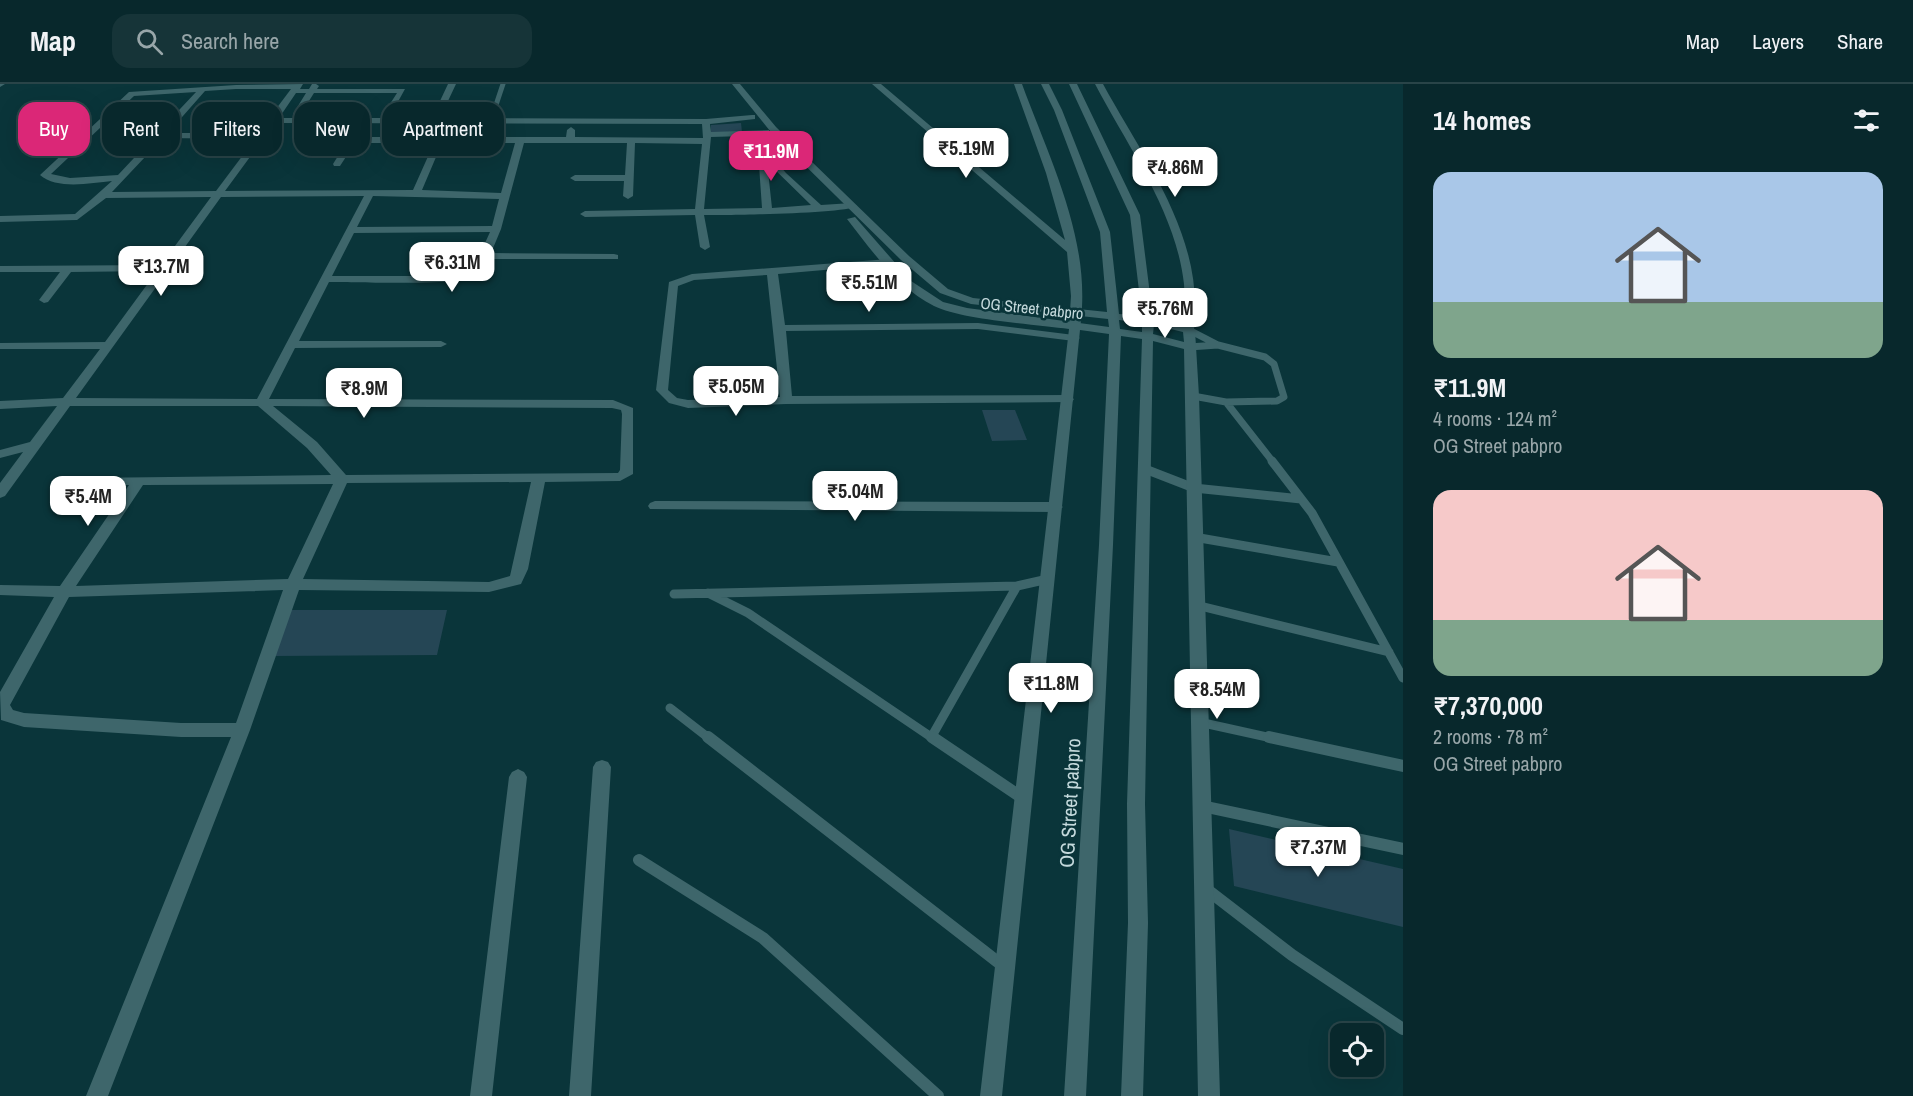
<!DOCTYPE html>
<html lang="en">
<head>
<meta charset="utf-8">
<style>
	body { margin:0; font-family:"Archivo Narrow",sans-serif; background:#163438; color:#f1f3f6; height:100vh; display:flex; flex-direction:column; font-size:22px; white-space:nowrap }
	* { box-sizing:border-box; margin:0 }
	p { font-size:20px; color:#98a6a9 }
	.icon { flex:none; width:33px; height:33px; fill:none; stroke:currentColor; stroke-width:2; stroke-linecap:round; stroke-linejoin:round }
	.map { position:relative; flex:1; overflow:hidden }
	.drawer { display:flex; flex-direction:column; background:#08282c; width:510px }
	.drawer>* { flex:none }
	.hud { position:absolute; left:18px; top:18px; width:570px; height:54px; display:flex; gap:12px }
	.controls { position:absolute; left:1330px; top:939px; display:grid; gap:12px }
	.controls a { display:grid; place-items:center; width:54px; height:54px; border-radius:12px; background:#08282c; box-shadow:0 6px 24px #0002,0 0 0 2px #294448; font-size:30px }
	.price { position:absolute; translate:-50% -51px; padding:0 14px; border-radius:12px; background:#fff; color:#222; font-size:20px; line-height:39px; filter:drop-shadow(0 2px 3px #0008) }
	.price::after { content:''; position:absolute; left:50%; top:36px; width:18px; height:14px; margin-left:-9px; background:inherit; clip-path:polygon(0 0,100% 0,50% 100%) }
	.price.current { background:#db2777; color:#fff }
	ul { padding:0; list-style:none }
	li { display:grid; align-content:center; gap:12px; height:318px; padding:0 30px }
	li span { display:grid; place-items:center; height:186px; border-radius:18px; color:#555 }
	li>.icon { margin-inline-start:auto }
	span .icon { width:108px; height:108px; fill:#fffc; stroke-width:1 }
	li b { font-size:26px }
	h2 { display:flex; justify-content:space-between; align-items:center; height:72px; padding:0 30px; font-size:26px }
	.chip { padding:0 21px; border-radius:18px; background:#08282c; box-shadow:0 6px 24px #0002,0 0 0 2px #294448; font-size:21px; line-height:54px }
	.chip.current { background:#db2777; color:#fff }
	header { display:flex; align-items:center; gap:36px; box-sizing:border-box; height:84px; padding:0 30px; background:#08282c; border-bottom:2px solid #294448 }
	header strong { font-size:28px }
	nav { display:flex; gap:33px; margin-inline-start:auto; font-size:21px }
	.search { width:420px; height:54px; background:#163438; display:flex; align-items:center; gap:15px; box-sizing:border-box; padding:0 21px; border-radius:18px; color:#98a6a9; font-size:22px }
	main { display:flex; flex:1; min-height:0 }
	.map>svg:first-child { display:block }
</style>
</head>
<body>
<header>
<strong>Map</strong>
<div class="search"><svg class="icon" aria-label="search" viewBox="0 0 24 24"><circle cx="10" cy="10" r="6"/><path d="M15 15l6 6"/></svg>Search here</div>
<nav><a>Map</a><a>Layers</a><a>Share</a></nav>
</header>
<main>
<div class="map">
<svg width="1403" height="1012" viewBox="0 0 1403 1012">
	<rect width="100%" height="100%" fill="#0a353a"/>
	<path fill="#254655" d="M741 39 742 48H711V41Z
		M982 326H1015L1027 356 992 357Z
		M289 526H447L437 571 272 572Z
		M1229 745 1403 785V843L1234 802Z"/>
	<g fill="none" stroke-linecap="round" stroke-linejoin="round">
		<path stroke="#3e666b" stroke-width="5" d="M491 36 503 0"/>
		<path stroke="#3e666b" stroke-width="7" d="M1189 246 1218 261 1265 273 1274 280 1284 313 1277 317 1226 318
			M1189 263 1218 261
			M1193 312 1226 318 1273 378"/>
		<path stroke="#3e666b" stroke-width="9" d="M1272 377 1312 429 1403 594
			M1145 385 1194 404 1301 415
			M1194 453 1338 478
			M708 509 748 529 934 655
			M674 510 1017 502
			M1196 521 1389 568
			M670 624 710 655
			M1199 638 1276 655
			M932 652 1017 502 1048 495"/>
		<path stroke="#3e666b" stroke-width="12" d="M708 653 1003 882
			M932 653 1024 715
			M1269 653 1403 682
			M1202 722 1403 765
			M639 776 763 854 938 1012
			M1205 804 1292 871 1403 945"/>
		<path fill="#3e666b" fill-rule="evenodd" d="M0 0H5L0 3Z
			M303 0 300 5H309L312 0H316L319 2 317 5H405L389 34H432L448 0H456L440 34 706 35 752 31H755V35L710 40 711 48 769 46V50L753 51 786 89 821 121 852 119 857 122C845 130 727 131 704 131L710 163 705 166 700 163 695 131 585 133 580 130 585 127 695 125 702 60 635 59 633 112 628 115 623 112 624 97H575L570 94 575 91H625L627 59H524L501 145 491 169 614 170 618 171V175H488C486 180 484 188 481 192 471 202 350 198 329 198L299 257H441L447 260 441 263 295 264 269 315 613 316 633 324V390L620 397 545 398 528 485 521 500 489 508 299 506 250 646 108 1012H86L231 653H181L24 643 1 636 0 608 54 513 0 511V501L60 502 129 401H88L83 400 81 397 83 394 331 391 307 364 258 322H70L5 412 0 414V399L23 368 0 374V366L30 358 57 322 0 325V317L63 314 100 265H0V259L105 258 157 187 71 188 48 218 44 219 39 216 60 188H0V182L161 181 211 113 106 114 77 136 0 138V132L75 130 112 97C91 99 57 106 40 91L129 8 236 1ZM236 5H291L258 49H168L205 7ZM196 8 118 91 70 94 51 90 134 12ZM296 9H306L293 30 306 34H279ZM314 9H397L381 34H315V30L302 28ZM275 39 702 40 703 54 575 53V46L571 43 567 46 566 53H358L361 48 357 45 353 48 333 80 334 82H340L355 59H434L413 106 225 107ZM745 52 758 67 762 124 704 125 711 53ZM163 54 255 55 216 107 112 108ZM442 59H515L501 109 422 106ZM767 78 811 121 772 124ZM364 112 257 315 76 314 221 113ZM373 112 499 115 492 142 357 143ZM490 148 472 188 445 192H332L354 149ZM273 322 612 324 621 326 622 330 620 386 618 389 346 391 317 358ZM531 398 510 492 489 498 303 495 347 399ZM333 400 288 495 76 502 143 401ZM283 506 236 639H181L24 629 13 626 10 621 69 513Z
			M872 0H881L1065 156 1046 89 1014 0H1022C1048 71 1086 146 1082 223 1081 230 1082 239 1079 245L1075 246 1069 243 1071 212 1067 168Z
			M1095 0H1103C1140 68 1195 141 1195 221 1195 230 1196 241 1193 248H1185L1183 246C1184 231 1185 215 1184 200 1176 128 1128 63 1095 0Z
			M889 175 894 178 893 180 778 190 785 241 978 239 1074 251 1080 254 1074 257 978 245 786 247 792 312 1068 311 1074 315 1072 318 786 320 688 324 669 319 656 306 669 198 692 190ZM767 191 780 313 688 316 677 314 668 306 678 202 694 196Z
			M655 417 1056 418 1063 423 1056 428 650 425 648 422 650 419Z
			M602 676 608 678 611 683 591 1012H569L593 683 596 678Z
			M518 685 524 688 527 693 492 1012H470L509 693 512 688Z"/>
		<path fill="#3e666b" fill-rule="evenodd" d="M732 0H740L776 43 909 172 948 205 973 214 1107 228 1100 148 1054 26 1041 0H1049L1062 26 1110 148 1119 230 1142 232 1130 131 1069 0H1077L1140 131 1153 234 1195 246 1199 312 1220 1012H1198L1184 265 1153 257 1145 720 1148 839 1143 1012H1121L1128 839 1127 720 1142 255 1121 252 1113 461 1086 1012H1064L1099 461 1109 250 1080 246 1002 1012H980L1069 245C1035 240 962 236 934 222 898 204 871 166 847 135L855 133 911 197 943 218 967 224 1109 243 1108 235 971 220 940 209 901 176 770 47ZM1119 236 1142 239V248L1120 245ZM1154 241 1183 248 1184 258 1153 250Z"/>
	</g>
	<g text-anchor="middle" stroke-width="5" stroke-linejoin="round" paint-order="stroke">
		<g font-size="16" fill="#c4d9dc" stroke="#0a353a">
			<text transform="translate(1032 224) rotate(6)" y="6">OG Street pabpro</text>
		</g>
		<g font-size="20" fill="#c4d9dc" stroke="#0a353a">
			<text transform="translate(1070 719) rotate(-87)" y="7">OG Street pabpro</text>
		</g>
	</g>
</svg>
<div class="controls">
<a><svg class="icon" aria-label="locate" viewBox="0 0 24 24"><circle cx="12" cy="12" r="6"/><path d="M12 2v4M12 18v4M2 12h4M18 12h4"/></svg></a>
</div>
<b class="price" style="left:966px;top:95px">₹5.19M</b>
<b class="price current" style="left:771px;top:98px">₹11.9M</b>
<b class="price" style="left:1175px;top:114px">₹4.86M</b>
<b class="price" style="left:452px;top:209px">₹6.31M</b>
<b class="price" style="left:161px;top:213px">₹13.7M</b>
<b class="price" style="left:869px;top:229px">₹5.51M</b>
<b class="price" style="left:1165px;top:255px">₹5.76M</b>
<b class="price" style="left:736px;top:333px">₹5.05M</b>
<b class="price" style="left:364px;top:335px">₹8.9M</b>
<b class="price" style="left:855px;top:438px">₹5.04M</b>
<b class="price" style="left:88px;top:443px">₹5.4M</b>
<b class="price" style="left:1051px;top:630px">₹11.8M</b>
<b class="price" style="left:1217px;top:636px">₹8.54M</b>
<b class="price" style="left:1318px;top:794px">₹7.37M</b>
<div class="hud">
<a class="chip current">Buy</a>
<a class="chip">Rent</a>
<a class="chip">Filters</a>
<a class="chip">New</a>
<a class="chip">Apartment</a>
</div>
</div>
<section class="drawer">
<h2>14 homes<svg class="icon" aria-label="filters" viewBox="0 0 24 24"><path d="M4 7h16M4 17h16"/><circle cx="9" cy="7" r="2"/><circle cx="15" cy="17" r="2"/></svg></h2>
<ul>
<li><span style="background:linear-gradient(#a9c7e8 70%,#7fa58c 0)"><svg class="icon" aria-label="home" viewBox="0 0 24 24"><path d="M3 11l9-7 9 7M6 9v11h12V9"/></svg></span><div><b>₹11.9M</b><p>4 rooms · 124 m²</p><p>OG Street pabpro</p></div></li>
<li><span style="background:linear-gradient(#f6c9c9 70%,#7fa58c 0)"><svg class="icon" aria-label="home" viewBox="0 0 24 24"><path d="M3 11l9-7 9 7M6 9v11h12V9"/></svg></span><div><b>₹7,370,000</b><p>2 rooms · 78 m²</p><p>OG Street pabpro</p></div></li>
</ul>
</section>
</main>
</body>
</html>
